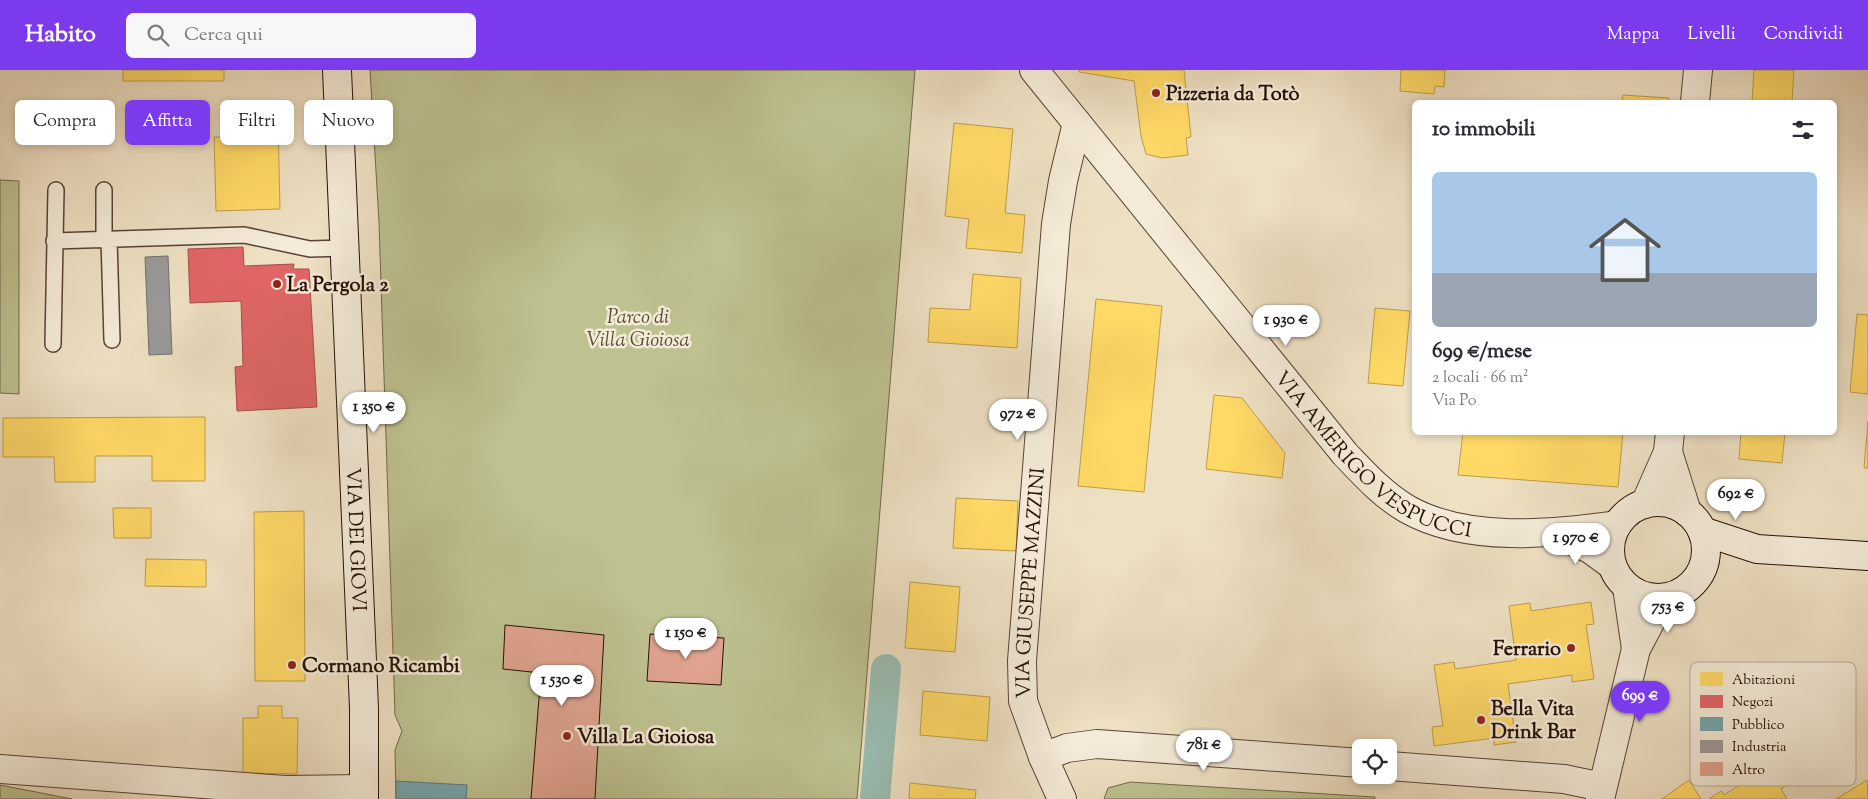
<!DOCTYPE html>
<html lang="it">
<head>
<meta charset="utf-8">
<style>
	body { margin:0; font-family:"Sorts Mill Goudy",serif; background:#f7f7f7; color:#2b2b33; height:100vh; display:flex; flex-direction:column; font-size:19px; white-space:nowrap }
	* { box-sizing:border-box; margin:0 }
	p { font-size:16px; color:#7c7c81 }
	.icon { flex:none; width:28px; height:28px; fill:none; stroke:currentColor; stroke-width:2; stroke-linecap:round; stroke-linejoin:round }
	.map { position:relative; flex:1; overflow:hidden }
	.panel { position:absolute; left:1412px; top:30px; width:425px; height:335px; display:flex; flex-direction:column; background:#fff; border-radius:8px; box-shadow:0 2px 8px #0003 }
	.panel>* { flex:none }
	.top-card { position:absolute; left:15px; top:30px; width:475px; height:45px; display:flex; gap:10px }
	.fabs { position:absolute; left:1352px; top:669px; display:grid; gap:10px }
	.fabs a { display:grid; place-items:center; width:45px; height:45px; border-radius:8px; background:#fff; box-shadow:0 2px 8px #0003; font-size:25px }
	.price { position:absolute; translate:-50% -42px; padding:0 11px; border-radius:18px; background:#fff; color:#222; font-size:16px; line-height:32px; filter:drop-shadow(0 1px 2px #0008) }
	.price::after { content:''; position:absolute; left:50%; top:30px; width:15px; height:11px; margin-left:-8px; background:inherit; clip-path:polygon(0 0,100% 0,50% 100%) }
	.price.current { background:#7c3aed; color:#fff }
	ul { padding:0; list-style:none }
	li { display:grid; align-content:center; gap:10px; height:265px; padding:0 20px }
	li span { display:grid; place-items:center; height:155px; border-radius:8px; color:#555 }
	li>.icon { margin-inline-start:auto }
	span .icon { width:90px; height:90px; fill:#fffc; stroke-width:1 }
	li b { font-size:21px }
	h2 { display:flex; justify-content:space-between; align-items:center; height:60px; padding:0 20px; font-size:21px }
	.chip { padding:0 18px; border-radius:8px; background:#fff; box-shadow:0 2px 8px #0003; font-size:18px; line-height:45px }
	.chip.current { background:#7c3aed; color:#fff }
	header { display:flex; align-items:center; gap:30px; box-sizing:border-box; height:70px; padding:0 25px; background:#7c3aed; color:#fff }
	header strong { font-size:24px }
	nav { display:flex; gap:28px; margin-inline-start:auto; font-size:18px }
	.search { width:350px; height:45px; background:#f7f7f7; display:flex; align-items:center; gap:12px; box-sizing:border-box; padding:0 18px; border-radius:8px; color:#7c7c81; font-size:19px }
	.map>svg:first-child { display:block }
</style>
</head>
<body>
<header>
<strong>Habito</strong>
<div class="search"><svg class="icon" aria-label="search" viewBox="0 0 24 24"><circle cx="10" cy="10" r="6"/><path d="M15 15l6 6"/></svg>Cerca qui</div>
<nav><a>Mappa</a><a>Livelli</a><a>Condividi</a></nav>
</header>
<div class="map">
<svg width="1868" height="729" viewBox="0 0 1868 729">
	<rect width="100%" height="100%" fill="#eee0c3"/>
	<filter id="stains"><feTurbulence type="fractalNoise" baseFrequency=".004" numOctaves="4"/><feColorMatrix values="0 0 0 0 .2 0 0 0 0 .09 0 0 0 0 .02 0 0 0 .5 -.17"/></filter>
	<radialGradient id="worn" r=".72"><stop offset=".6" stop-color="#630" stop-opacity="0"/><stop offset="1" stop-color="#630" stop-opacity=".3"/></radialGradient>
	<path fill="#bec190" stroke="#72684b" d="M370 0H915L857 729H396L395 680 402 661 395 645 379 152Z
		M0 110 19 111V324L0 323Z
		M1130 712 1375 727V729H1104L1108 718Z
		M0 715 72 729H0Z"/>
	<path fill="#ffd966" stroke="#be9d49" d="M123 0H224V11H123Z
		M1079 0H1184L1191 67 1186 68 1188 85 1162 88 1146 84 1141 66 1134 11 1079 2Z
		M1401 0H1445L1444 17 1435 16 1434 24 1400 21Z
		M1754 0H1794L1792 32H1752Z
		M1623 25 1669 28 1668 32H1622Z
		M278 52 280 139 216 141 214 67H233V53Z
		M954 53 1013 59 1005 143 1025 145 1022 183 966 178 969 149 945 146Z
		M973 204 1021 208 1017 278 928 272 930 238 970 240Z
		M1096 229 1162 236 1144 422 1078 416Z
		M1375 238 1410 241 1403 316 1368 313Z
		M1857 244 1868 245V324L1850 322Z
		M1214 325 1242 328 1285 383 1282 408 1206 399Z
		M205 347V411H152V386H95V412H55L54 387H3V348Z
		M1868 351V398H1864Z
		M1463 362 1580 364 1623 362 1618 417 1458 405Z
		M1741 362H1785L1782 393 1739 389Z
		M956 428 1018 431 1016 481 953 478Z
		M113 438H151V468H114Z
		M304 441 305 611H255L254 442Z
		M146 489 206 490V517L145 516Z
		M910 512 960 517 955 582 905 578Z
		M1591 532 1594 554 1586 555 1594 609 1572 612V605L1508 614 1516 672 1494 675V668L1434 676 1432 657 1443 656 1434 595 1454 592 1455 599 1516 590 1509 536 1530 533 1531 541Z
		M923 621 990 627 987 671 920 665Z
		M258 636H282V648H298L297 704 243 703V648H258Z
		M1776 692 1789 714 1781 719 1787 729H1709L1721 721 1724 725Z
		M1689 710 1701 729H1662Z
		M1867 710 1868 729H1836Z
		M910 713 976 720 975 729H909Z"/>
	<path fill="#e06666" stroke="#a84c49" d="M243 177 244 196 294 194 293 199H309L317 337 237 341 235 297 243 296 241 231 190 233 188 179Z"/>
	<path fill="#76a5af" stroke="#5e787c" d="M396 711 467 715 466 729H396Z"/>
	<path fill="#999" stroke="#76706d" d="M168 186 172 284 149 285 145 187Z"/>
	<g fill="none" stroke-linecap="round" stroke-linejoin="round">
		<path stroke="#99bdb2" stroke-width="30" d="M875 729 886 599"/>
	</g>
	<path fill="#dfa38f" stroke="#251006" d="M505 555 604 565 595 729H531L541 603 503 599Z
		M650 564 724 568 721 615 647 611Z"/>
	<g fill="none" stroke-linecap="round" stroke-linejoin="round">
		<g stroke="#574435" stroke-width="18">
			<path id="lane" d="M104 120V169
				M109 169 112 270
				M54 171 244 165 310 179 344 178
				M53 274 56 120"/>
		</g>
		<g stroke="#574435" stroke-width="30">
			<g id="street">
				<path id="s1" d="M1034 0 1345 384C1364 404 1383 425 1407 439 1467 473 1552 464 1617 455"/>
				<path d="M1695 32 1698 0"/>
				<path d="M1668 382 1687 442"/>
				<path d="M1645 434 1668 382 1670 362"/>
				<path d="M1557 464 1590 479 1612 495"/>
				<path d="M1627 517 1636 579"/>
				<path d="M1043 687 1067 678 1097 674 1361 693"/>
				<path d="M1389 696 1564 709 1602 717"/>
				<path d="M0 699 285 720 363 719"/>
				<path id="s2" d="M1062 729 1043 687 1023 631 1022 591 1056 154 1063 111 1077 53"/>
				<path d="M1600 729 1636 579 1663 528"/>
			</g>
		</g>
		<g stroke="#251006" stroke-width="30">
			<g id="secondary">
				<path id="s3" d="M337 0 364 638V729"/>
				<circle cx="1658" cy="480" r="48"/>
				<path d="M1702 461 1757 479 1868 486"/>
			</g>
		</g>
		<use href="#lane" stroke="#f4ebd8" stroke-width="15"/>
		<use href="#street" stroke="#f4ebd8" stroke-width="28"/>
		<use href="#secondary" stroke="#f4ebd8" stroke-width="28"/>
	</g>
	<g fill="#8f2418" stroke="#f4ebd8" stroke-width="2">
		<circle cx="1156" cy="23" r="5"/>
		<circle cx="277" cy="214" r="5"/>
		<circle cx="1571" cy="578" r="5"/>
		<circle cx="292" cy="595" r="5"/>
		<circle cx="1481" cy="650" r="5"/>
		<circle cx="567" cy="666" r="5"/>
	</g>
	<g text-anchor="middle" stroke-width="5" stroke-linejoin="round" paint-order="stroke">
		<g font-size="20" font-weight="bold" fill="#251006" stroke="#f4ebd8" text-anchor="start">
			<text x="1166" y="30">Pizzeria da Totò</text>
			<text x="287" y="221">La Pergola 2</text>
			<text x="1561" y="585" text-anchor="end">Ferrario</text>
			<text x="302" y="602">Cormano Ricambi</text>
			<text x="1491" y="645">Bella Vita<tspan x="1491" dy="23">Drink Bar</tspan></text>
			<text x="577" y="673">Villa La Gioiosa</text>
		</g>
		<g font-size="20" font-style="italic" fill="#5b4e36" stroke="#f4ebd8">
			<text x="638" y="253">Parco di<tspan x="638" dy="23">Villa Gioiosa</tspan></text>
		</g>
		<g font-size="20" fill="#251006" stroke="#f4ebd8">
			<text dy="7" stroke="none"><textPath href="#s1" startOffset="518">VIA AMERIGO VESPUCCI</textPath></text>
			<text dy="7" stroke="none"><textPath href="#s3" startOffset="470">VIA DEI GIOVI</textPath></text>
			<text dy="7" stroke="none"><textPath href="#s2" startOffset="224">VIA GIUSEPPE MAZZINI</textPath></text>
		</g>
	</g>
	<rect x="1690" y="592" width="166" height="124" rx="8" fill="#f4ebd8" stroke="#b6a999" stroke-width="1"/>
	<rect x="1700" y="602" width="23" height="14" fill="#ffd966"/>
	<rect x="1700" y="625" width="23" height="13" fill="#e06666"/>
	<rect x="1700" y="647" width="23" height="14" fill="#76a5af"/>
	<rect x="1700" y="670" width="23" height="13" fill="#999"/>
	<rect x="1700" y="692" width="23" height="14" fill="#dfa38f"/>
	<g font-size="14" fill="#251006">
		<text x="1732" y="614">Abitazioni</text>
		<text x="1732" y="636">Negozi</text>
		<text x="1732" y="659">Pubblico</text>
		<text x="1732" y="681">Industria</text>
		<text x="1732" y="704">Altro</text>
	</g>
	<rect width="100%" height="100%" filter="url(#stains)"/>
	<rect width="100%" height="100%" fill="url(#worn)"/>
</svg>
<div class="fabs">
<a><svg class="icon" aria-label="locate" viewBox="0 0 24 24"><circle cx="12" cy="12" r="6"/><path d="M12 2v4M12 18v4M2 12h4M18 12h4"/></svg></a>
</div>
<b class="price" style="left:1286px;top:277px">1 930 €</b>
<b class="price" style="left:374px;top:364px">1 350 €</b>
<b class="price" style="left:1018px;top:371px">972 €</b>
<b class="price" style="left:1736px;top:451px">692 €</b>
<b class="price" style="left:1576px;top:495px">1 970 €</b>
<b class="price" style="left:1668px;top:564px">753 €</b>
<b class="price" style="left:686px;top:590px">1 150 €</b>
<b class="price" style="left:562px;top:637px">1 530 €</b>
<b class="price current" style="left:1640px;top:653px">699 €</b>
<b class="price" style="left:1204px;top:702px">781 €</b>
<div class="top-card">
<a class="chip">Compra</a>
<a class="chip current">Affitta</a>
<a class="chip">Filtri</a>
<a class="chip">Nuovo</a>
</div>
<section class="panel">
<h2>10 immobili<svg class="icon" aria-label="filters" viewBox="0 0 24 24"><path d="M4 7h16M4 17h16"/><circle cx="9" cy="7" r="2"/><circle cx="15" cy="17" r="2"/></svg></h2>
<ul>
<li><span style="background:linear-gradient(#a9c7e8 65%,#9aa5b1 0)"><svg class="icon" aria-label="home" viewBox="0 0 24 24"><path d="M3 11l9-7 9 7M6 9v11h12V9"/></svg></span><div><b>699 €/mese</b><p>2 locali · 66 m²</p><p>Via Po</p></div></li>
</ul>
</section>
</div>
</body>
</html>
